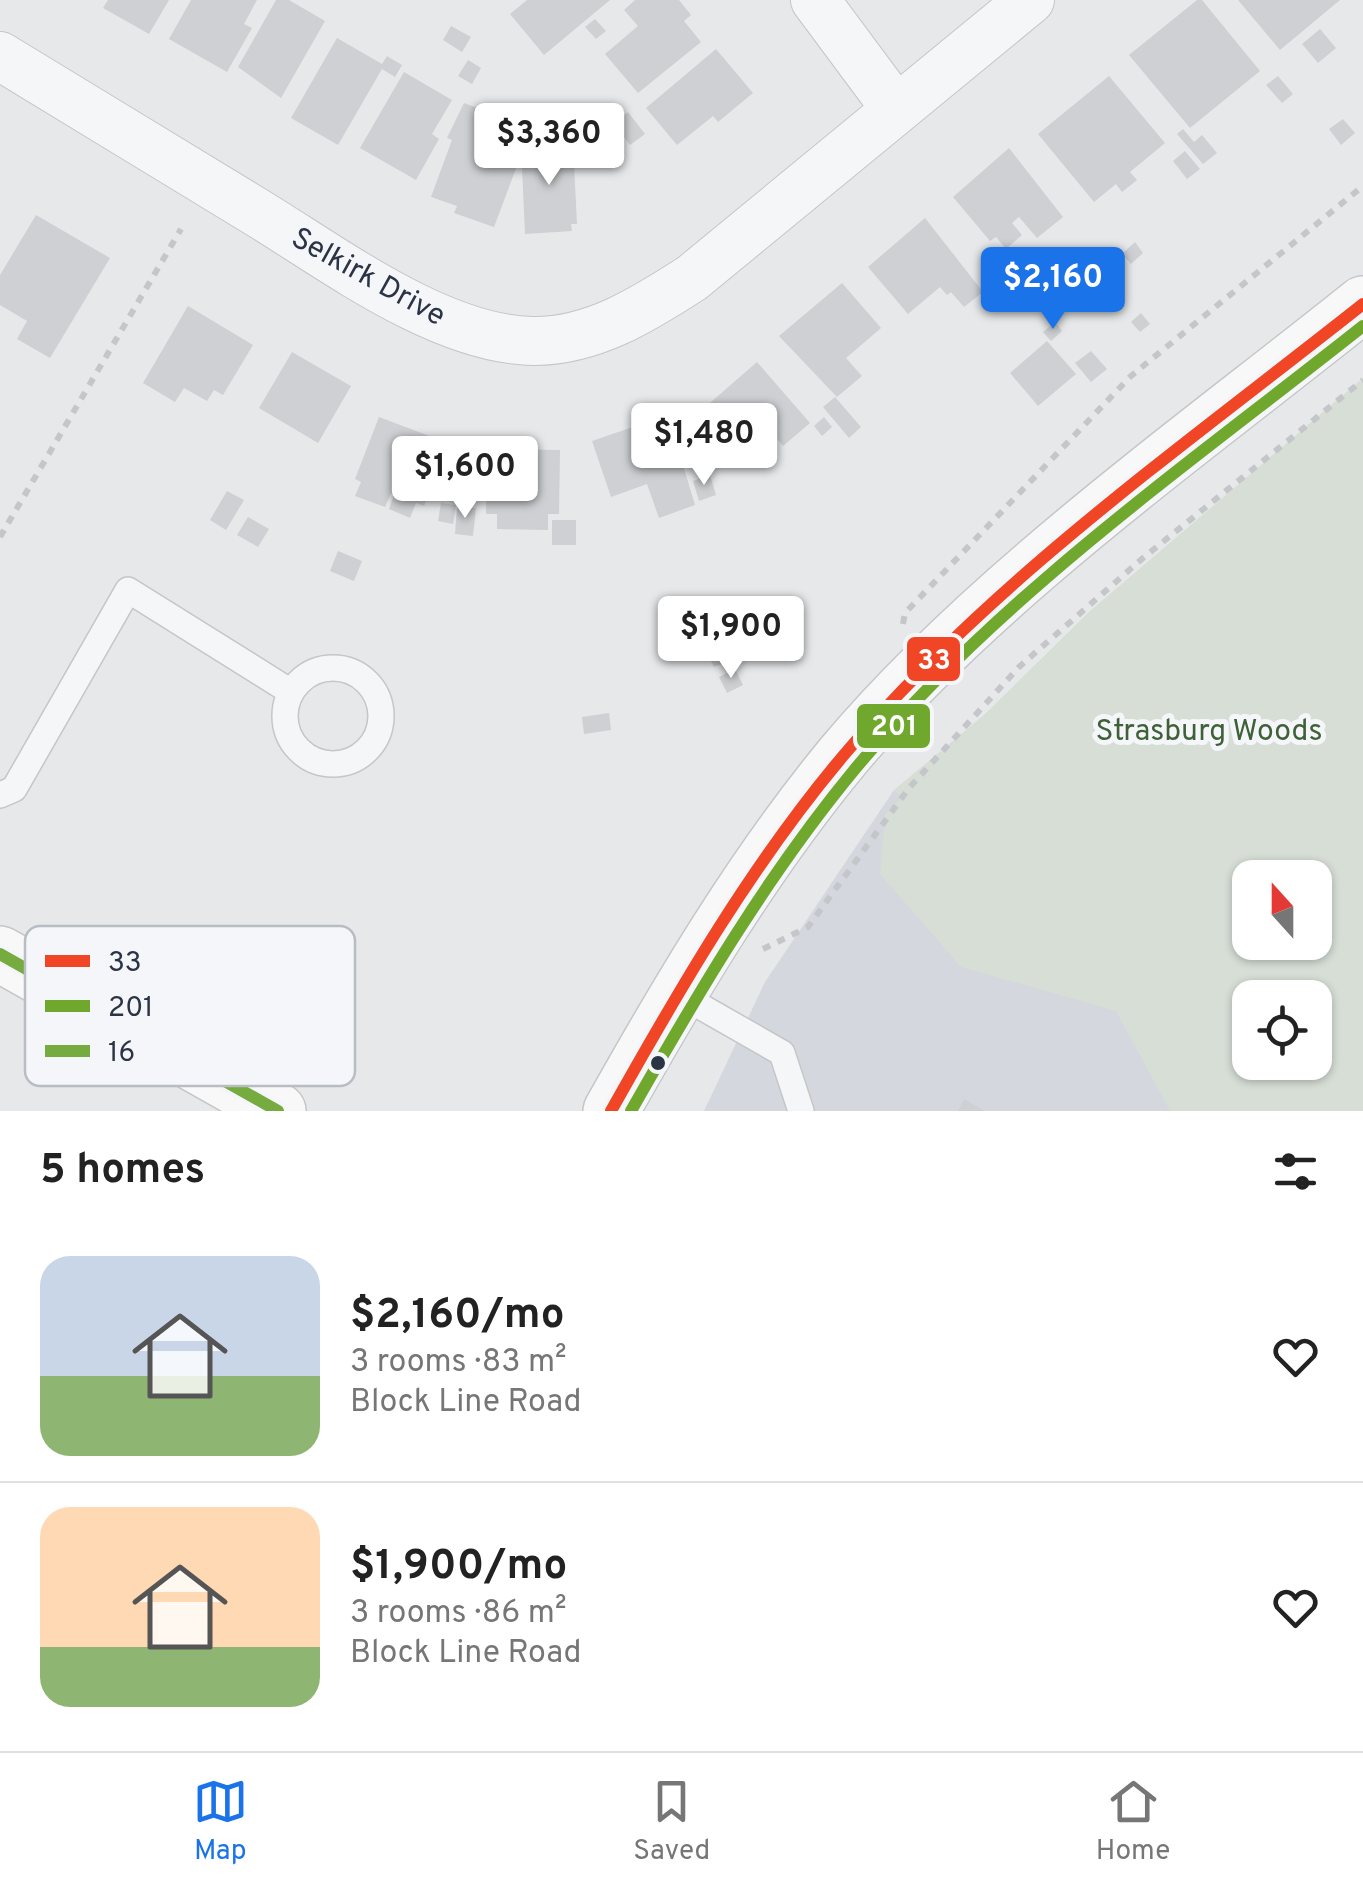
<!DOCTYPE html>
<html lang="en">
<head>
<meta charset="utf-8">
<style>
	body { margin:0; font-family:Overpass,sans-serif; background:#f6f6f6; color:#222; height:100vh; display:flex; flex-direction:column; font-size:38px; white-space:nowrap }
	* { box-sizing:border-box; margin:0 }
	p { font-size:32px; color:#767676 }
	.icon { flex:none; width:55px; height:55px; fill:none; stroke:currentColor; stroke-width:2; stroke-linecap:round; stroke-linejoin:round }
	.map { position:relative; height:1111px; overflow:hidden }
	.side { display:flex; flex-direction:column; background:#fff; flex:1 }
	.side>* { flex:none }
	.needle { width:65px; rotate:339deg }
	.fabs { position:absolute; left:1232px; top:860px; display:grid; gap:20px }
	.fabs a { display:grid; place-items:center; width:100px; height:100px; border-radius:20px; background:#fff; box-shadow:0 2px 8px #0004; font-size:50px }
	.price { position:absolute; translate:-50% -85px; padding:0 22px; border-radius:10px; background:#fff; color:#222; font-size:32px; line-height:65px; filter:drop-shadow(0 2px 5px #0008) }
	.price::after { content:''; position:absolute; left:50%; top:60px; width:30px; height:22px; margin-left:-15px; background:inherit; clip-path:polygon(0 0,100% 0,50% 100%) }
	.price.active { background:#1a73e8; color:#fff }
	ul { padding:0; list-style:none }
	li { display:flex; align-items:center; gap:30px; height:250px; padding:0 40px }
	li+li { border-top:2px solid #e0e0e0 }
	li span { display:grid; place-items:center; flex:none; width:280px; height:200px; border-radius:30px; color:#555 }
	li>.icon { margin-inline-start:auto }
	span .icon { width:120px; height:120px; fill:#fffc; stroke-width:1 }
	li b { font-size:42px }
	h2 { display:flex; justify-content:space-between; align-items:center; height:120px; padding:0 40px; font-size:42px }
	.menu { display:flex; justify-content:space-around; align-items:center; height:140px; border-top:2px solid #e0e0e0; background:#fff; font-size:28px; color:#767676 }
	.menu a { display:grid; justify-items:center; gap:5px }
	.menu .active { color:#1a73e8 }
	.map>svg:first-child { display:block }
</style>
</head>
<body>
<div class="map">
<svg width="1363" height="1111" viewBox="0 0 1363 1111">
	<rect width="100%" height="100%" fill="#e6e8ea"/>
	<path fill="#d4d7dd" d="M894 790 1250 1028 1219 1111H704L765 982Z"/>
	<path fill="#d6ded6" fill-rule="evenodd" d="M1363 378V1111H1170L1116 1011 961 967 880 874 885 814 903 796 894 790 984 715 1090 611ZM1250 878H1315V942H1250ZM1250 998H1315V1062H1250Z"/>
	<path fill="#ced0d3" d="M108 0H169L149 34 103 8Z
		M191 0H257L244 24 252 28 227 72 169 39Z
		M276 0H289L325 21 281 98 238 67Z
		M527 0H610L544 55 510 14Z
		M635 0H679L691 15 684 21 701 42 638 93 605 54 638 26 624 10Z
		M1197 0H1202L1260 71 1190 128 1129 55Z
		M1238 0H1340L1280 50Z
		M595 19 606 31 596 39 585 27Z
		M451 26 471 37 462 52 443 40Z
		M1320 29 1336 48 1318 63 1302 44Z
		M337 38 382 64 387 56 402 65 395 77 382 69 338 145 291 118Z
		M716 49 753 93 718 122 713 116 677 145 646 108Z
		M468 60 481 68 472 84 458 76Z
		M404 72 452 100 432 134 439 139 416 180 360 148Z
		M1109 76 1165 143 1130 172 1137 180 1122 192 1116 184 1094 202 1038 134Z
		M1278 76 1293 94 1282 103 1266 85Z
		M464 103 480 109 474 124 509 137 504 152 520 158 494 227 454 213 457 206 431 197 452 140 447 138Z
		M628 112 645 134 630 145 613 123Z
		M524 116 539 117 538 128 523 127Z
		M1343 119 1355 133 1341 145 1329 129Z
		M1183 129 1194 142 1202 135 1217 153 1203 164 1177 134Z
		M573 144 577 224H571L572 231 525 234 521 146Z
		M1009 148 1063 217 1037 238 1019 217 1012 223 1022 235 1006 249 996 237 990 241 953 197Z
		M1185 151 1200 169 1187 179 1173 161Z
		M36 215 110 258 50 358 17 339 27 321 0 305V275Z
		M925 218 983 292 964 307 951 292 947 295 940 287 908 314 868 267Z
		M1135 242 1143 253 1131 264 1122 254Z
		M1092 278 1105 292 1077 310 1067 298Z
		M842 283 881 328 846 358 862 376 837 397 779 336Z
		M188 306 253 345 223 395 214 390 207 401 184 388 175 402 143 383Z
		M1141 313 1150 324 1140 332 1131 322Z
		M1055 322 1062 331 1051 341 1043 332Z
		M1047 341 1076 374 1038 406 1010 373Z
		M1091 351 1107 369 1091 382 1075 363Z
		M292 352 351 386 318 443 259 408Z
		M757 362 810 423 783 446 769 429 741 454 703 409Z
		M835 397 861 427 849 438 823 407Z
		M668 415 695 505 659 518 647 484 611 497 592 441Z
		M379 417 448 443 424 506 416 503 410 518 389 509 394 495 391 493 385 507 355 496 361 482 355 479Z
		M824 417 832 427 822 436 814 426Z
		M487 449 560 450 559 514H548V530L497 529V514H486Z
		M710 475 716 495 699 501 693 481Z
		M227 491 244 500 226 530 210 520Z
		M441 503 456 505 453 524 438 521Z
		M457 507 476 508 473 536 455 534Z
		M248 517 269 529 258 547 237 535Z
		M552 520H576V545H552Z
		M338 551 362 561 354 581 330 571Z
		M724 645 731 660 714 667 707 653Z
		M735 669 743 685 727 693 719 677Z
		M609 713 611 730 584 734 582 717Z
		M964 1099 985 1111H958Z"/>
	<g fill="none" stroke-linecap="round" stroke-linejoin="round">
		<g stroke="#c4c6c8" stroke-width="28">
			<path id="lane" d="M285 716a48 48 0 1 1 96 0a48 48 0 1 1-96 0Z
				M0 795 14 789 128 590 291 692
				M677 993 782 1053 801 1111"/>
		</g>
		<g stroke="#c4c6c8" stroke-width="50">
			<path id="street" d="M815 0 896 109
				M0 56C84 107 169 159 253 210 331 257 438 339 532 341 592 342 644 309 692 278L1030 0"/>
		</g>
		<g stroke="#c4c6c8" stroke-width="58">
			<path id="secondary" d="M0 954 278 1111
				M611 1111C680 988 753 865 843 756 984 588 1191 442 1363 304"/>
		</g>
		<path stroke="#c5c6ca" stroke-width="6" stroke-dasharray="8 8" stroke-linecap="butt" d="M0 537 181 229
			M903 624 905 613 1131 376 1363 186
			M763 949 808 927 909 788 1019 667 1143 558 1363 380"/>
		<use href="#lane" stroke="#f5f6f7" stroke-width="25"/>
		<use href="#street" stroke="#f5f6f7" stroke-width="48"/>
		<use href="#secondary" stroke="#f8f8f8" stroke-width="55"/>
		<g stroke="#f4f6f9" stroke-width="20">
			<path id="bus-1" d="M611 1111C680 988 752 864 843 756 992 580 1184 446 1363 304"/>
		</g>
		<g stroke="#f4f6f9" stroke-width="20">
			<path id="bus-2" d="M631 1111C698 993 768 874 855 769 999 596 1188 465 1363 326"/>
		</g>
		<g stroke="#f4f6f9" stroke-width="20">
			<path id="bus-3" d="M0 954 278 1111"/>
		</g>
		<use href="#bus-1" stroke="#f14625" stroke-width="12"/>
		<use href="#bus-2" stroke="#70a82d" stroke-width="12"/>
		<use href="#bus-3" stroke="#76ab3f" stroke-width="12"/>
	</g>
	<circle fill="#2b3445" stroke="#f4f6f9" stroke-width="4" cx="658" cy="1063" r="9"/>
	<g text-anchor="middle" stroke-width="10" stroke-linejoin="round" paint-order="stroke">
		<g font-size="30" fill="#2b3445" stroke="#f4f6f9">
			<text transform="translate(369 276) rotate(29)" y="10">Selkirk Drive</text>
		</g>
		<g font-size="30" fill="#3f6138" stroke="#f4f6f9">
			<text x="1209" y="740">Strasburg Woods</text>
		</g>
	</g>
	<rect x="25" y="926" width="330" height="160" rx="15" fill="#f4f6f9" stroke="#b8bcc3" stroke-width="2.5"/>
	<rect x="45" y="955" width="45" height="12" fill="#f14625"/>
	<rect x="45" y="1000" width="45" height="12" fill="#70a82d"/>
	<rect x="45" y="1045" width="45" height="12" fill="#76ab3f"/>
	<g font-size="28" fill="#2b3445">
		<text x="108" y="971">33</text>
		<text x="108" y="1016">201</text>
		<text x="108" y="1061">16</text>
	</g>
	<g stroke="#f4f6f9" stroke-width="4">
		<rect x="905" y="635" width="57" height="48" rx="10" fill="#f14625"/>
		<rect x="855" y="702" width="77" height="48" rx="10" fill="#70a82d"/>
	</g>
	<g font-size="28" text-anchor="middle" font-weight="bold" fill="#fff">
		<text x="934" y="669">33</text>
		<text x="894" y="735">201</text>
	</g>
</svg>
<div class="fabs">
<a><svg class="needle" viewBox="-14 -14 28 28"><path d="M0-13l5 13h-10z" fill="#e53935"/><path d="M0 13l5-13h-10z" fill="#767676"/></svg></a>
<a><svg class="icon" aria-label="locate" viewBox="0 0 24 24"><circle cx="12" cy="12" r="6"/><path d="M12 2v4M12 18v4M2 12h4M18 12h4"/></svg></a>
</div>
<b class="price" style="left:549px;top:188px">$3,360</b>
<b class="price active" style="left:1053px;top:332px">$2,160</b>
<b class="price" style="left:704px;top:488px">$1,480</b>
<b class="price" style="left:465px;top:521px">$1,600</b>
<b class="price" style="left:731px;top:681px">$1,900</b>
</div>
<section class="side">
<h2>5 homes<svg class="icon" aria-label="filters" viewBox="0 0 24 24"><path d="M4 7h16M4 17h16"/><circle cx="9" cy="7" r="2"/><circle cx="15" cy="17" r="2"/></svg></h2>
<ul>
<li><span style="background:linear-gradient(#c9d6e8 60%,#8fb573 0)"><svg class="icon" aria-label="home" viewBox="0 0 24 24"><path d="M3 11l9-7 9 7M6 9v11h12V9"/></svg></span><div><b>$2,160/mo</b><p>3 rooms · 83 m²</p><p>Block Line Road</p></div><svg class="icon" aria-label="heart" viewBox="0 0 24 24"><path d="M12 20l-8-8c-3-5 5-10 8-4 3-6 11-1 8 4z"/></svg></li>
<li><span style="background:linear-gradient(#ffd9b3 70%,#8fb573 0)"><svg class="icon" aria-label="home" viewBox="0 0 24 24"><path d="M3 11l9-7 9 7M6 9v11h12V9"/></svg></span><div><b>$1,900/mo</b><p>3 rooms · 86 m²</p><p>Block Line Road</p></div><svg class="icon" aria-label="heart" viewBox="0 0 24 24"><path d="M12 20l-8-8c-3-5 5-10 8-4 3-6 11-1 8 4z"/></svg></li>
</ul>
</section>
<nav class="menu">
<a class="active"><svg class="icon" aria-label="map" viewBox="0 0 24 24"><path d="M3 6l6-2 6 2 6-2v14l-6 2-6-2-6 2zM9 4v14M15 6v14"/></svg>Map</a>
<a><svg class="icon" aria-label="saved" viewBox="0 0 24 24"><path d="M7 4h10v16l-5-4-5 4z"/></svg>Saved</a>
<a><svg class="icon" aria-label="home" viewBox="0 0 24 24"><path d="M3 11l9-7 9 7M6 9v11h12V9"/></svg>Home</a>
</nav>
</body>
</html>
